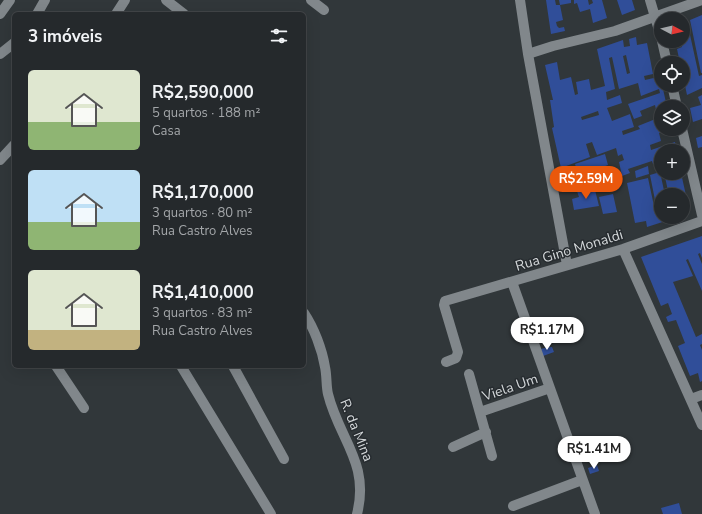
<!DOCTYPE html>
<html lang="pt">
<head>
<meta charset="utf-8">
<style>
	body { margin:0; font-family:"Nunito Sans",sans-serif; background:#313538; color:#f1f3f6; height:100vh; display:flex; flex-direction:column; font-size:15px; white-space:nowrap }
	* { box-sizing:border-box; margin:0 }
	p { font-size:13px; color:#a3a6a9 }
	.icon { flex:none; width:22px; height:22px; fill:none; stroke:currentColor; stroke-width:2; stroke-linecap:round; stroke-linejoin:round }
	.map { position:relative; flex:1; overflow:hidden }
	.sheet { position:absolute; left:12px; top:12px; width:294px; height:356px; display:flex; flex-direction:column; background:#25292c; border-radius:6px; box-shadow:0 4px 16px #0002,0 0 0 1px #424548 }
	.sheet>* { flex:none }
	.needle { width:26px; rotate:97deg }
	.fabs { position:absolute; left:654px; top:12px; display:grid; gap:8px }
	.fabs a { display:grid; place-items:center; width:36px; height:36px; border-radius:50%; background:#25292c; box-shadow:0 4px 16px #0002,0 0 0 1px #424548; font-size:20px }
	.price { position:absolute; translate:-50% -34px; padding:0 9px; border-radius:14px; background:#fff; color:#222; font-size:13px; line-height:26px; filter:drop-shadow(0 1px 2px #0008) }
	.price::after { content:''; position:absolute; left:50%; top:24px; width:12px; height:9px; margin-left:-6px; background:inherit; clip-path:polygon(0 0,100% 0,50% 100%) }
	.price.current { background:#ea580c; color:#fff }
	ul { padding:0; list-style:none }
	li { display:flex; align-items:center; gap:12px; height:100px; padding:0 16px }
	li span { display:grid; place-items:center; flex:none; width:112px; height:80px; border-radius:6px; color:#555 }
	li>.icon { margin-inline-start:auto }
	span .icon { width:48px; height:48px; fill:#fffc; stroke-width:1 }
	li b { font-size:17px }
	h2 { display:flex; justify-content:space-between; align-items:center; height:48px; padding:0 16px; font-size:17px }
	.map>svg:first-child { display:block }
</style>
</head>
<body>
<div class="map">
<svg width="702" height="514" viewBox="0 0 702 514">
	<rect width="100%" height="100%" fill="#31373a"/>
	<path fill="#304e99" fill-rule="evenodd" d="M546 0H555L556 5H560L563 20 556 22 557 26 559 28 564 27 565 31 551 34Z
		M559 0H571V3L560 5Z
		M574 0H588L589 5 593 3 592 0H602L607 18 593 23 590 9 580 12 577 3 574 4Z
		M617 0H632L635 10 622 15Z
		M702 15V73H701L690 20Z
		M687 21 699 76 702 75V88L687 95 684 81 689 80 687 70 683 72V63H680L677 49 682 47 680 41H683V23Z
		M636 37 637 45 647 43 653 74 644 76 645 80 658 77V81L661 80 667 107H661V129H670L659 133 661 141 650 145 651 150 675 142 676 151H661V161L653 164 652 161 628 169 630 173 622 176 619 162 624 160 622 154 618 156 616 148 597 155 592 142 586 144 590 157 561 168 552 128 554 127 550 100H553L545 65 557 62 560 80 571 77 575 95 578 94 576 82 589 79 591 90 605 86 597 49 623 40 624 47 630 46 629 39ZM626 55 630 73 627 74 623 56ZM612 57 619 89 638 83 641 96 659 89 660 93 628 104 634 119 642 116 640 111 655 105 658 118 638 126 640 129 623 135 622 131 634 127 630 114 612 121 607 108 622 103 620 95 607 100 606 92 615 89 609 58ZM598 111 599 115 582 120 581 117Z
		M702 95V119L693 122 690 108 701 105 698 97Z
		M702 136V147L698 148 696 138Z
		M605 154 608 165 579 176 575 164Z
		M648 166 649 174 636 178 635 171Z
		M610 169 614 178 583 188 580 179Z
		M660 172 665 195H661V217H678L647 227 646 221 635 223 627 183 648 178 654 206 656 205 650 175Z
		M664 173H681L689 209 685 215 683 216V195H669Z
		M589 187 590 191 595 190 599 206 574 210 572 199 579 197 577 191Z
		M613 194 617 212 603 214 599 197Z
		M702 236V258L700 253 698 254 702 264V291L688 259 686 260 693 276 673 282 696 337 702 334V344L700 345 702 350V381L700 382 698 373 690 376 678 346 685 343 676 320 668 322 666 317 672 314 668 303 661 306 641 257Z
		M548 347H552L554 352 543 356 541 349Z
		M597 465 599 471 590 474 588 468Z
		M679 503 682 514H663L661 508Z"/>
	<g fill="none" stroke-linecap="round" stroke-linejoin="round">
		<path stroke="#81878b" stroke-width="10" d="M166 0 184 14
			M311 0 324 10
			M520 0 528 54 567 265
			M650 0 661 37
			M0 14 10 0
			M37 14 45 0
			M116 14 125 0
			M662 41 667 63
			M0 54 14 43
			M528 54 553 46 615 31 702 0
			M672 85 677 107
			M682 129 702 215
			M0 160 14 145
			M623 249 702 425
			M512 282 595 514
			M304 313C314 328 322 349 325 367 327 376 326 386 328 394 339 439 370 463 357 514
			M446 362 456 358 458 352 444 305 445 301 623 249 702 221
			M56 366 84 408
			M181 366 271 514
			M233 366 284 459
			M469 374 492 456
			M691 399 702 395
			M480 412 550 388
			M453 447 486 432
			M513 506 582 480"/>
	</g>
	<g text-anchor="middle" stroke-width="3" stroke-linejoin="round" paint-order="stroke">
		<g font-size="14" fill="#d4d8da" stroke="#272c30">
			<text transform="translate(569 250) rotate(-17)" y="5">Rua Gino Monaldi</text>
			<text transform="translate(510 387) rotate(-19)" y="5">Viela Um</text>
			<text transform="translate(357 430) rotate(68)" y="5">R. da Mina</text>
		</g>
	</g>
</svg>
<div class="fabs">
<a><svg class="needle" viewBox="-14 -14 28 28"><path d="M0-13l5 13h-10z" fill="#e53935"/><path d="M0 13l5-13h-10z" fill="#a3a6a9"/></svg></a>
<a><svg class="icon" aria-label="locate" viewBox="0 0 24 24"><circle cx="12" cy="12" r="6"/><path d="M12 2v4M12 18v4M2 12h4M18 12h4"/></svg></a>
<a><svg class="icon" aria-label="layers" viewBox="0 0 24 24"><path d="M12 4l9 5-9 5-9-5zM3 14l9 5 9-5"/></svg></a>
<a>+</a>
<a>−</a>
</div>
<b class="price current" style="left:586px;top:200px">R$2.59M</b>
<b class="price" style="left:547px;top:351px">R$1.17M</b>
<b class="price" style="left:594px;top:470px">R$1.41M</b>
<section class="sheet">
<h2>3 imóveis<svg class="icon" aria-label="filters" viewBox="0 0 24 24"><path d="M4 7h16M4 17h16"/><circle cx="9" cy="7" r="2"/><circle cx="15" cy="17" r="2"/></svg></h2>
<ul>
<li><span style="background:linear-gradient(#dfe7d0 65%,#8fb573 0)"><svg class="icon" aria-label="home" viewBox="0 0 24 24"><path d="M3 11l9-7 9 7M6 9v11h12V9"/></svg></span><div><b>R$2,590,000</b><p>5 quartos · 188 m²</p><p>Casa</p></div></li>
<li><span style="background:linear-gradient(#bfe0f5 65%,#8fb573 0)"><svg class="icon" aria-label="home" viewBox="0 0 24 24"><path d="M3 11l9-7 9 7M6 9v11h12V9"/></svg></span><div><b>R$1,170,000</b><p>3 quartos · 80 m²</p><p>Rua Castro Alves</p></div></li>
<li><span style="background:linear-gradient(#dfe7d0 75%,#c2b280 0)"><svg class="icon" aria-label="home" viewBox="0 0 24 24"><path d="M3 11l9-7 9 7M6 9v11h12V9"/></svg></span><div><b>R$1,410,000</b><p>3 quartos · 83 m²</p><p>Rua Castro Alves</p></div></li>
</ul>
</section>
</div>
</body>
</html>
